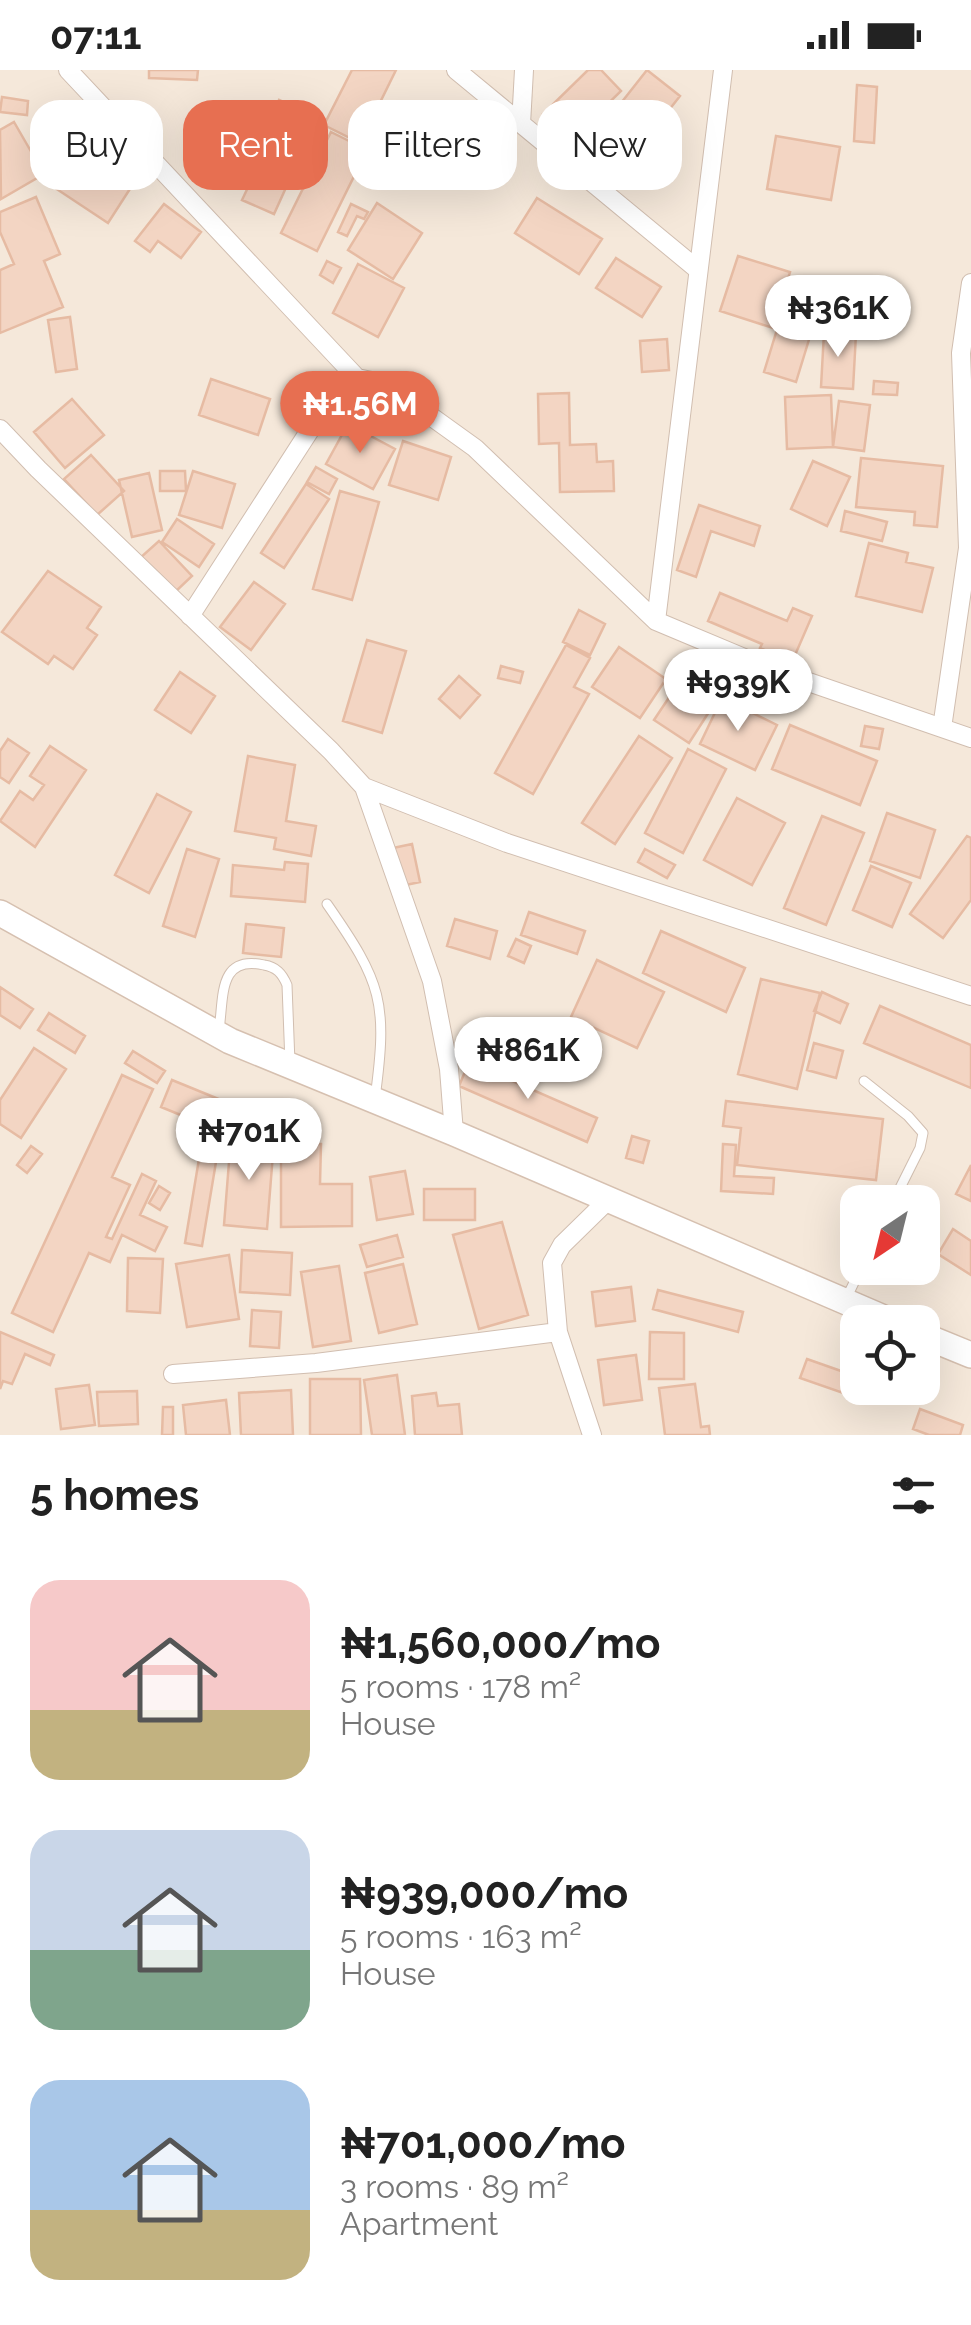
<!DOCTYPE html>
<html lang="en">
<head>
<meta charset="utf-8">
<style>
	body { margin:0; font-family:Raleway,sans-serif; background:#f6f6f6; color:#222; height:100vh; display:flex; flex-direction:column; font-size:38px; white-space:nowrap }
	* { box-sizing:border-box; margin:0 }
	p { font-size:32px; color:#767676 }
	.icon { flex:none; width:55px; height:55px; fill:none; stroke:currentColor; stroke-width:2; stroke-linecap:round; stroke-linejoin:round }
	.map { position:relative; height:1365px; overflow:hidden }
	.details { display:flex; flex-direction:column; background:#fff; flex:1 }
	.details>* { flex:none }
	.top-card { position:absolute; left:30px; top:30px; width:912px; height:90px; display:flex; gap:20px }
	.needle { width:65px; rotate:215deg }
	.controls { position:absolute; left:840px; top:1115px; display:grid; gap:20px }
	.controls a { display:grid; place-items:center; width:100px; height:100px; border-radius:20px; background:#fff; box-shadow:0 10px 40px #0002; font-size:50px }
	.price { position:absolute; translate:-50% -85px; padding:0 22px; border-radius:35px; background:#fff; color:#222; font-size:32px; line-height:65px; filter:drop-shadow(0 2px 5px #0008) }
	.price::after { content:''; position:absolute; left:50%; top:60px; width:30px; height:22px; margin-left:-15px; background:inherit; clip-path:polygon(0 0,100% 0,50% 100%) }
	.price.on { background:#e76f51; color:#fff }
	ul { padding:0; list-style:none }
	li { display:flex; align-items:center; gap:30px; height:250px; padding:0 30px }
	li span { display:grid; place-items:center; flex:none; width:280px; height:200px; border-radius:30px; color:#555 }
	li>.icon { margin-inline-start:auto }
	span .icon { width:120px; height:120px; fill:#fffc; stroke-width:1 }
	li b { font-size:42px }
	h2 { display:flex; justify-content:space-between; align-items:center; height:120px; padding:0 30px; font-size:42px }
	.pill { padding:0 35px; border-radius:30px; background:#fff; box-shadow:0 10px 40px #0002; font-size:35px; line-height:90px }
	.pill.on { background:#e76f51; color:#fff }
	.status { display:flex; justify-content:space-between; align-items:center; height:70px; padding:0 50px; background:#fff; direction:ltr }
	.status svg { height:28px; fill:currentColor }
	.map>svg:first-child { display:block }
</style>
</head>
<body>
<div class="status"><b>07:11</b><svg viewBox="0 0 49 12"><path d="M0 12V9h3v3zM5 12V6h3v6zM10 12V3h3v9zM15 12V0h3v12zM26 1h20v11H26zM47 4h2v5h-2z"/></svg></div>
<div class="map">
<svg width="971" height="1365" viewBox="0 0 971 1365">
	<rect width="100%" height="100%" fill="#fdf6ec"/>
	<path fill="#f5e8da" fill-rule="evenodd" d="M0 0H971V1365H0ZM858 1132H922V1198H858ZM858 1252H922V1318H858Z"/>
	<path fill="#f3d5c3" stroke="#e6bba3" stroke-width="2.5" d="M149 0H198L197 10 149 8Z
		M352 0H396L360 73 324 55Z
		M588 0H601L621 21 569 72 543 44Z
		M647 0 680 26 628 92 595 66Z
		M857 15 877 17 874 73 854 71Z
		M2 27 28 31 27 45 0 42Z
		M279 30 318 47 274 144 242 130 251 111 245 109Z
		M14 52 44 104 1 129 0 60Z
		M331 62 367 80 317 181 281 163Z
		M776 66 840 77 831 130 767 119Z
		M70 69 135 111 108 153 43 110Z
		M36 127 60 184 44 191 63 237 0 263V200L14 194 0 162V142Z
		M537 128 602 169 579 204 515 163Z
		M377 133 422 163 393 209 348 180Z
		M164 134 201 162 181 188 158 171 150 182 135 171Z
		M351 134 368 142 364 149 357 146 347 166 338 162Z
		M738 186 790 202 773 258 720 241Z
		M616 188 661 217 642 247 596 218Z
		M327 191 341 198 333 213 320 205Z
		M358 194 404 218 378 267 333 243Z
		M70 247 77 299 56 302 48 250Z
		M779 253 811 263 796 312 764 302Z
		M824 262 856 264 853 319 821 317Z
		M667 269 669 300 642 302 640 271Z
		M211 309 270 329 258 365 199 345Z
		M874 311 898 313 897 325 873 324Z
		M569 323 570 375 596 374 597 392 613 391 614 421 560 422 559 373 539 374 538 324Z
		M831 325 833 377 787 379 785 327Z
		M72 329 104 365 65 398 34 362Z
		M839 331 870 335 864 381 833 377Z
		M348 354 395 379 373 419 326 394Z
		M403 371 451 387 438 430 389 415Z
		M91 385 124 421 97 445 64 409Z
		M861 388 943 396 937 457 914 455 915 442 856 437Z
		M813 391 850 407 827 456 791 439Z
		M316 397 337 409 329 424 307 412Z
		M160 401H185L186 421H160Z
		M193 401 235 414 222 458 179 445Z
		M149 403 162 460 132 467 119 410Z
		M306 414 329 429 284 498 261 483Z
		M340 421 379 432 352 530 313 519Z
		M699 435 760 456 754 476 711 461 696 507 677 500Z
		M845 441 887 452 882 471 841 461Z
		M177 449 214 474 199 497 162 472Z
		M159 471 192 506 173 524 140 488Z
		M869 473 908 483 906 492 933 498 922 542 856 526Z
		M48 501 101 537 87 558 97 565 73 599 54 586 48 594 2 562Z
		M254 512 285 534 251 580 220 557Z
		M720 523 787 551 793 538 812 546 792 592 760 578 762 574 708 551Z
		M579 540 605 554 590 585 563 572Z
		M367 570 406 581 382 663 343 651Z
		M566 575 590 588 574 617 589 624 533 724 495 703Z
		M619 577 666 609 640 648 592 617Z
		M501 596 523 602 520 613 498 608Z
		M180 602 215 626 191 663 155 640Z
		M459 606 480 625 460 648 439 629Z
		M682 608 716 631 689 673 654 650Z
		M722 628 777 655 755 700 700 674Z
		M790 655 877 691 860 735 772 699Z
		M865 656 883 659 879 679 861 676Z
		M639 666 672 688 615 774 582 753Z
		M8 669 29 683 9 713 0 707V681Z
		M50 676 86 700 35 777 0 751 20 721 33 730 44 715 30 706Z
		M688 679 726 699 683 783 645 763Z
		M248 686 295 695 286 751 316 756 311 786 274 779 276 768 235 761Z
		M157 724 191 742 149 823 115 805Z
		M737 728 785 753 752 815 704 790Z
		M887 743 935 760 920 808 870 791Z
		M822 746 864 763 826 855 784 838Z
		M967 766 971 768V830L943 868 910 844Z
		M412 774 420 812 401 816 393 778Z
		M187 779 219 789 195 867 163 856Z
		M645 779 675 795 667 808 638 792Z
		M285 792 308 794 305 832 231 826 233 795 284 800Z
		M871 796 911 813 892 857 853 840Z
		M529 842 585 861 577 884 521 865Z
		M455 849 497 861 490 889 447 876Z
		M246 854 284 858 281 887 243 883Z
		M661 861 745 898 726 942 643 903Z
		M516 869 531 876 524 893 508 886Z
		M597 890 664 922 637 978 571 947Z
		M761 909 820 923 797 1019 738 1004Z
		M0 917 33 939 20 958 0 945Z
		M822 922 848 934 840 953 814 941Z
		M880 936 971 975V1018L864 973Z
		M49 943 85 966 75 983 38 960Z
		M814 973 843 981 836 1008 807 1000Z
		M34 978 66 999 21 1068 0 1054V1030Z
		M133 981 165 1001 157 1013 125 993Z
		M469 992 597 1048 587 1072 459 1016Z
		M122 1005 153 1019 112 1107 130 1115 106 1167 112 1169 142 1104 156 1111 140 1145 167 1157 155 1181 122 1165 110 1192 89 1183 53 1262 12 1243Z
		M172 1010 221 1030 210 1057 161 1037Z
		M726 1031 883 1049 876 1110 737 1095 741 1058 723 1056Z
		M632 1066 649 1071 643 1093 626 1088Z
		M231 1067 274 1071 267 1159 224 1155Z
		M281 1073 321 1074 320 1114H352V1156L281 1157Z
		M723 1074 736 1075 734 1106 774 1108 773 1124 721 1121Z
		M31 1076 42 1084 27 1103 17 1095Z
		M201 1077 218 1080 202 1176 185 1173Z
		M971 1095V1131L956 1124Z
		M405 1101 413 1144 377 1150 370 1107Z
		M159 1116 170 1123 160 1140 149 1133Z
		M424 1119H475V1150H424Z
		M502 1152 528 1245 479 1259 453 1165Z
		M953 1159 971 1171V1205L938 1184Z
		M397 1165 403 1187 367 1197 360 1175Z
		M242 1180 292 1183 290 1225 240 1222Z
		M229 1185 239 1249 187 1257 176 1194Z
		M128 1188 163 1189 160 1243 127 1241Z
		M403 1194 417 1254 379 1263 365 1203Z
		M339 1196 351 1271 313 1277 301 1202Z
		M631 1217 635 1251 596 1256 592 1222Z
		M658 1220 743 1242 738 1262 653 1239Z
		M252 1240 281 1242 279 1278 250 1276Z
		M0 1262 54 1285 50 1295 25 1284 12 1314 3 1311 0 1319Z
		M650 1262 684 1263V1309H649Z
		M636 1285 642 1330 604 1335 598 1290Z
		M807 1289 858 1307V1318H871L866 1331 800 1308Z
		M397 1305 405 1365H372L364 1310Z
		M310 1309H360L361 1365H310Z
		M695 1314 701 1357 709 1356 710 1365H665L659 1318Z
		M89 1315 95 1355 61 1359 56 1319Z
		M291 1320 293 1365H241L239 1323Z
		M137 1321 138 1354 99 1356 97 1322Z
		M436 1323 438 1336 459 1334 462 1365H415L412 1326Z
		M226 1330 230 1365H186L183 1335Z
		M163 1337H173V1365H162Z
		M920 1339 963 1355 960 1365H929L913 1359Z"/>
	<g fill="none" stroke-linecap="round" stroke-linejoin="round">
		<g stroke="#d1beb0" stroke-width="11">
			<path id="lane" d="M327 834C382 913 388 932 375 1028
				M219 960C224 926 218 885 264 895 276 897 282 903 287 915L290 993
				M864 1011 908 1046 923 1063 920 1078 893 1132
				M846 1229 861 1198"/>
		</g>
		<g stroke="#d1beb0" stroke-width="20">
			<path id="street" d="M68 0 357 308
				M456 0 697 199
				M521 54 524 0
				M0 359 38 399 331 681 364 717 432 911 449 999 454 1063
				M190 546 339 315 357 308 386 314 475 378 656 551 768 598 971 668
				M656 551 723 0
				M942 658 968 478 961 283 971 213
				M364 717 507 773 971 926
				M173 1304 316 1293 558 1262
				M592 1365 558 1262 552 1193 562 1175 607 1131"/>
		</g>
		<g stroke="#d6c0b0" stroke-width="28">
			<path id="secondary" d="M0 843 230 971 454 1063 893 1252
				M922 1265 971 1285"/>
		</g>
		<use href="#lane" stroke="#fff" stroke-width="9"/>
		<use href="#street" stroke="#fff" stroke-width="18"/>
		<use href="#secondary" stroke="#fff" stroke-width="25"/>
	</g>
</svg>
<div class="controls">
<a><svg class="needle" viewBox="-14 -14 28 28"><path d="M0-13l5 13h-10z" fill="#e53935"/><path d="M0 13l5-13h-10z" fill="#767676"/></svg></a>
<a><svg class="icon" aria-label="locate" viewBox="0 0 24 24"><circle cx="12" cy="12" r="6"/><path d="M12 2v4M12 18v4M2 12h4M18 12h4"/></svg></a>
</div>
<b class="price" style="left:838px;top:290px">₦361K</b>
<b class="price on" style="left:360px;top:386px">₦1.56M</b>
<b class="price" style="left:738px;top:664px">₦939K</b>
<b class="price" style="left:528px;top:1032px">₦861K</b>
<b class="price" style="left:249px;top:1113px">₦701K</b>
<div class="top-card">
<a class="pill">Buy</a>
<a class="pill on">Rent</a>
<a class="pill">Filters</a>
<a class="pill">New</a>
</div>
</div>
<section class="details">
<h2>5 homes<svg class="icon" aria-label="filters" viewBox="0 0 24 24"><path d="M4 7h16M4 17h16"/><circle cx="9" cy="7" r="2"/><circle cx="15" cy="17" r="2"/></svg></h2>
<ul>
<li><span style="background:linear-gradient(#f6c9c9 65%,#c2b280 0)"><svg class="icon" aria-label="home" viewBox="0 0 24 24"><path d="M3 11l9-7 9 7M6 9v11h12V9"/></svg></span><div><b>₦1,560,000/mo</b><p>5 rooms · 178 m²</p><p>House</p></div></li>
<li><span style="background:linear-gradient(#c9d6e8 60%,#7fa58c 0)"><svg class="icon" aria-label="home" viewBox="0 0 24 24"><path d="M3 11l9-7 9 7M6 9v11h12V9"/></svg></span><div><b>₦939,000/mo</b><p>5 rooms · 163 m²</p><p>House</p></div></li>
<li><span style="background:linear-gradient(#a9c7e8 65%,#c2b280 0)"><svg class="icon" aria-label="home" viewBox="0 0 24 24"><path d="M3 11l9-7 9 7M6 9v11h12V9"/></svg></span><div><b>₦701,000/mo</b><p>3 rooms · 89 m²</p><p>Apartment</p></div></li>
</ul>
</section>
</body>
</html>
